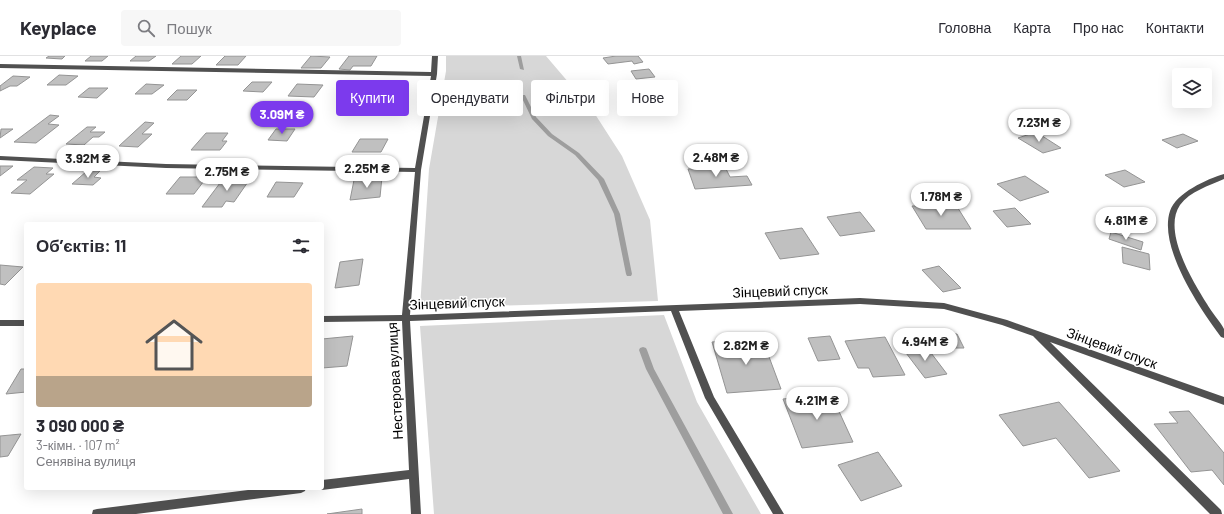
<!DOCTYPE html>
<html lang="uk">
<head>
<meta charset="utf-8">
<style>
	body { margin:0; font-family:Barlow,sans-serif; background:#f7f7f7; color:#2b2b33; height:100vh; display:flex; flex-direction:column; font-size:15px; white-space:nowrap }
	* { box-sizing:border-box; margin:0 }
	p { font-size:13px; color:#7c7c81 }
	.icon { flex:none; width:22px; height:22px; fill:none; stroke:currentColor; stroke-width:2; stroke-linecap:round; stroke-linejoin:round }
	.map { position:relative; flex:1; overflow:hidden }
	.details { position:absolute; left:24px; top:166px; width:300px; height:268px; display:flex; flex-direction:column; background:#fff; border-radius:4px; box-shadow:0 4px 16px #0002 }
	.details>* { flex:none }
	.guide { position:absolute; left:336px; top:24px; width:380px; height:36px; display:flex; gap:8px }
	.tools { position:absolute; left:1172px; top:12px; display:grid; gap:8px }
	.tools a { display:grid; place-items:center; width:40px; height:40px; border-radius:4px; background:#fff; box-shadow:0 4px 16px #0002; font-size:20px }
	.price { position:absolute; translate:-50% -34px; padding:0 9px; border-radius:14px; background:#fff; color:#222; font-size:13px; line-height:26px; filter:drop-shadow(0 1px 2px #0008) }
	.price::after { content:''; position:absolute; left:50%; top:24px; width:12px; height:9px; margin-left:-6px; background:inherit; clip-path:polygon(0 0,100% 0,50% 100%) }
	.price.on { background:#7c3aed; color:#fff }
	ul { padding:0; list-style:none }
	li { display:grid; align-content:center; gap:8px; height:212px; padding:0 12px }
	li span { display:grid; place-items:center; height:124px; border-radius:4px; color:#555 }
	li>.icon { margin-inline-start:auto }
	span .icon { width:72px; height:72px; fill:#fffc; stroke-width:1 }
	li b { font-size:17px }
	h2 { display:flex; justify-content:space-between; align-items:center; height:48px; padding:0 12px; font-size:17px }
	.chip { padding:0 14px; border-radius:4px; background:#fff; box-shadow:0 4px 16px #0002; font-size:14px; line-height:36px }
	.chip.on { background:#7c3aed; color:#fff }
	header { display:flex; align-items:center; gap:24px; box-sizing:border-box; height:56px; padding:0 20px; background:#fff; border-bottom:1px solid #e1e1e2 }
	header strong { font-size:19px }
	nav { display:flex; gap:22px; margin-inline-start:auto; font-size:14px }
	.search { width:280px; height:36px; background:#f7f7f7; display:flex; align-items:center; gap:10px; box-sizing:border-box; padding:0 14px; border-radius:4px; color:#7c7c81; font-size:15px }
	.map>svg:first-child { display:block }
</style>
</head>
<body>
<header>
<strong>Keyplace</strong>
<div class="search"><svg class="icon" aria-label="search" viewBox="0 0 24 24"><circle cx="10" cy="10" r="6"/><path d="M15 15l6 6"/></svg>Пошук</div>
<nav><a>Головна</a><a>Карта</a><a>Про нас</a><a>Контакти</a></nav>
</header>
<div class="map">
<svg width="1224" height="458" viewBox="0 0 1224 458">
	<rect width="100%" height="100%" fill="#fff"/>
	<path fill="#d7d7d7" d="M446 0H546L593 55 622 100 650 164 658 245 420 252 429 113 446 15Z
		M664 259 697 346 761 458H434L420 270Z"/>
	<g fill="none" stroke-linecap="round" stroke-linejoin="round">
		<path fill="#9e9e9e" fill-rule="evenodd" d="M517 0H521L524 14 520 13Z
			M521 39H525L536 61 552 78 579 97 604 123 620 158 632 218 631 220H627L626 218 614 158 598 124 575 99 548 80 532 63 521 40Z
			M643 291 646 292 647 294 654 313 733 458H723L646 313 639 294 640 292Z"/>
	</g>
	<path fill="#c0c0c0" stroke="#949494" d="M49 0H65L62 3 46 2Z
		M91 0H108L102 5H85Z
		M136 0H156L149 5H130Z
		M181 0H201L192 8H172Z
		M225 0H246L238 9H216Z
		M311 0 330 1 321 12H301Z
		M349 0H377L371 10H353L350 14 339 13Z
		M616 0H638L643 6 634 8 632 5 608 8 603 2Z
		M649 13 655 21 636 23 631 15Z
		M59 19 78 20 66 29H47Z
		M13 20 30 21 17 30H10L0 35V30Z
		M252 26H272L263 36 243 35Z
		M146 28 164 29 152 38H135Z
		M297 28 323 29 314 41 288 40Z
		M373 28H399L394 37H367Z
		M89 32H108L97 42 78 41Z
		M177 34H197L187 44H167Z
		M50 59 59 60 48 68 59 69 36 87 14 86Z
		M145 66 154 67 142 78H152L138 91 119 90Z
		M87 71H96L90 76H105L99 81H93L84 89 66 88Z
		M1 73H13L0 82Z
		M276 73H295L287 85 268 84Z
		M1036 76 1061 92 1043 97 1018 82Z
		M206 77H228L222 85H227L220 94H191Z
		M1183 78 1198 85 1177 92 1162 84Z
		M360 83H388L381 96H352Z
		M0 110H13L0 120Z
		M34 111 53 112 46 118H54L30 138 11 137 27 124H17Z
		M725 111 730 121 747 120 752 129 695 133 688 113Z
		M1125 114 1145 126 1124 131 1105 119Z
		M87 115H100L94 121 101 122 93 129 72 128Z
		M241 120H252L234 146 226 145 222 151H202L223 123 238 124Z
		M1025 120 1049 136 1020 145 997 128Z
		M180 121H207L194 138H166Z
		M382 121 380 141 350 144 354 124Z
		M276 126 303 127 294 141H267Z
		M956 149 971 173H926L912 150Z
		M1015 152 1031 168 1007 171 993 155Z
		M1124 153 1146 165 1129 173 1107 160Z
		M860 156 875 175 840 180 827 161Z
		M802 172 819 198 780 203 765 177Z
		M1111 176 1143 186 1141 194 1109 183Z
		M1122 191 1149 198 1150 214 1123 207Z
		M363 203 359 229 335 232 340 206Z
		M0 209 23 211 5 229 0 228Z
		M939 210 961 232 943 236 922 214Z
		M929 277 957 278 964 292H935Z
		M353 280 347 310 322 312V283Z
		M830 280 840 303 818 305 808 282Z
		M885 281 905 319 873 321 869 312H858L845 285Z
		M762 282 781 333 727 337 712 286Z
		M925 289 947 318 925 322 903 293Z
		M21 313H26V336L6 338Z
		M831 338 853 386 802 392 783 343Z
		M1059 346 1120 415 1089 422 1056 382 1023 390 999 359Z
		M1189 355 1224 397V429L1212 414 1191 416 1154 368 1178 367 1169 356Z
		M21 378 8 400 0 401V380Z
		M878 396 902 430 861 445 838 409Z
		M362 453V458H327Z"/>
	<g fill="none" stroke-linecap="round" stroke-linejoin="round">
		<path fill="#505050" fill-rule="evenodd" d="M432 0H438L437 18 421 114 410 259 860 242 944 247 1007 264 1224 341V349L1050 286 1221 454 1222 458H1210L1033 280 1002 269 944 253 860 248 679 255 714 341 784 458H773L705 342 671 255 410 265 421 458H411L409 423 322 434 318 432H322V424L409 414 402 265 322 266V260L402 259 415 116 166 112 0 104V100L166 108 415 112 431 20 0 12V8L431 16Z
			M1224 118V123C1209 130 1190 135 1180 149 1162 175 1193 226 1207 248 1210 254 1222 268 1224 273 1224 276 1224 280 1224 282L1221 281C1200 253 1158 191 1170 155 1176 137 1207 123 1224 118Z
			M0 264H26V270H0Z
			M263 432H306L305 435 301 437 136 458H92L93 454 97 453Z"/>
	</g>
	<g text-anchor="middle" stroke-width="3" stroke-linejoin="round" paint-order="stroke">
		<g font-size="14" fill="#000" stroke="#fff">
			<text transform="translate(780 235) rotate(-2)" y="5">Зінцевий спуск</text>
			<text transform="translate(457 247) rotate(-2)" y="5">Зінцевий спуск</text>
			<text transform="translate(1112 292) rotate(20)" y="5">Зінцевий спуск</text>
			<text transform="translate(395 325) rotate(-93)" y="5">Нестерова вулиця</text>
		</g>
	</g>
</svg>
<div class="tools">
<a><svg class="icon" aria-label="layers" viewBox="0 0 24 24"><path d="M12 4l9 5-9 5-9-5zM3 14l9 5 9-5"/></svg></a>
</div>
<b class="price on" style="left:282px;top:79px">3.09M ₴</b>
<b class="price" style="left:1039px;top:87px">7.23M ₴</b>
<b class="price" style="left:716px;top:122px">2.48M ₴</b>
<b class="price" style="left:88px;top:123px">3.92M ₴</b>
<b class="price" style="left:367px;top:133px">2.25M ₴</b>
<b class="price" style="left:227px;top:136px">2.75M ₴</b>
<b class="price" style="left:941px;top:161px">1.78M ₴</b>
<b class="price" style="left:1126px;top:185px">4.81M ₴</b>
<b class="price" style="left:925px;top:306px">4.94M ₴</b>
<b class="price" style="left:746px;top:310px">2.82M ₴</b>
<b class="price" style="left:817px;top:365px">4.21M ₴</b>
<div class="guide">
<a class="chip on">Купити</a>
<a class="chip">Орендувати</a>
<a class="chip">Фільтри</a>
<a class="chip">Нове</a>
</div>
<section class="details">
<h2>Об’єктів: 11<svg class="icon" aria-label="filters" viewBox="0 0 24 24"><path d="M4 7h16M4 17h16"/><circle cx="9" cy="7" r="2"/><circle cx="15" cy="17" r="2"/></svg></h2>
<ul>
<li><span style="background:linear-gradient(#ffd9b3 75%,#b9a48a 0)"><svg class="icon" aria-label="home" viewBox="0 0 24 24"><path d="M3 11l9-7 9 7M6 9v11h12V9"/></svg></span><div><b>3 090 000 ₴</b><p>3-кімн. · 107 m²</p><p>Сенявіна вулиця</p></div></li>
</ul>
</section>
</div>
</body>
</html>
